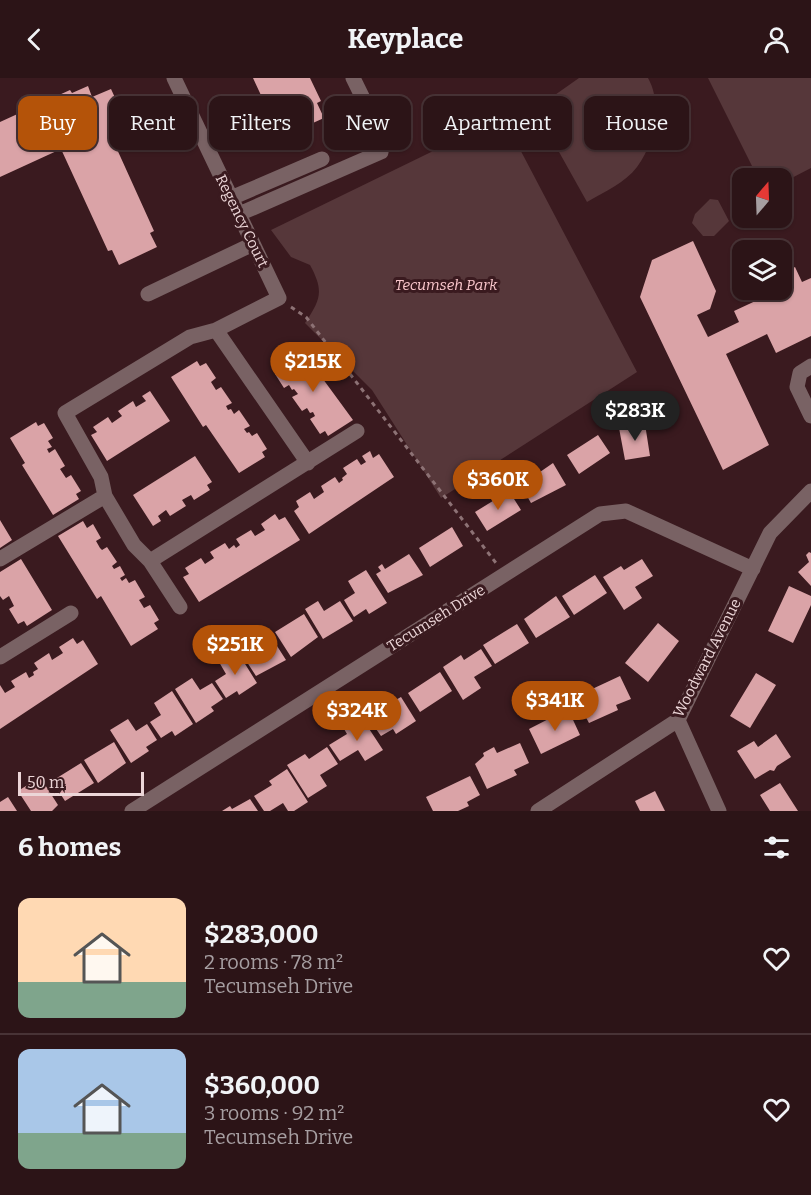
<!DOCTYPE html>
<html lang="en">
<head>
<meta charset="utf-8">
<style>
	body { margin:0; font-family:Bitter,serif; background:#341d20; color:#f1f3f6; height:100vh; display:flex; flex-direction:column; font-size:22px; white-space:nowrap }
	* { box-sizing:border-box; margin:0 }
	p { font-size:20px; color:#a69ea1 }
	.icon { flex:none; width:33px; height:33px; fill:none; stroke:currentColor; stroke-width:2; stroke-linecap:round; stroke-linejoin:round }
	.map { position:relative; height:733px; overflow:hidden }
	.sheet { display:flex; flex-direction:column; background:#2c1417; flex:1 }
	.sheet>* { flex:none }
	.hud { position:absolute; left:18px; top:18px; width:776px; height:54px; display:flex; gap:12px }
	.needle { width:39px; rotate:19deg }
	.controls { position:absolute; left:732px; top:90px; display:grid; gap:12px }
	.controls a { display:grid; place-items:center; width:60px; height:60px; border-radius:12px; background:#2c1417; box-shadow:0 2px 4px #0004,0 0 0 2px #483336; font-size:30px }
	.scale { position:absolute; left:18px; bottom:15px; width:126px; box-sizing:border-box; padding-left:6px; border:3px solid #ecd6d8; border-top:0; font-size:16px; line-height:21px; white-space:nowrap; color:#ecd6d8; -webkit-text-stroke:4px #3a1a1f; paint-order:stroke }
	.price { position:absolute; translate:-50% -51px; padding:0 14px; border-radius:21px; background:#b45309; color:#fff; font-size:20px; line-height:39px; filter:drop-shadow(0 2px 3px #0008) }
	.price::after { content:''; position:absolute; left:50%; top:36px; width:18px; height:14px; margin-left:-9px; background:inherit; clip-path:polygon(0 0,100% 0,50% 100%) }
	.price.selected { background:#222; color:#fff }
	ul { padding:0; list-style:none }
	li { display:flex; align-items:center; gap:18px; height:150px; padding:0 18px }
	li+li { border-top:2px solid #483336 }
	li span { display:grid; place-items:center; flex:none; width:168px; height:120px; border-radius:12px; color:#555 }
	li>.icon { margin-inline-start:auto }
	span .icon { width:72px; height:72px; fill:#fffc; stroke-width:1 }
	li b { font-size:26px }
	h2 { display:flex; justify-content:space-between; align-items:center; height:72px; padding:0 18px; font-size:26px }
	.pill { padding:0 21px; border-radius:12px; background:#2c1417; box-shadow:0 2px 4px #0004,0 0 0 2px #483336; font-size:21px; line-height:54px }
	.pill.selected { background:#b45309; color:#fff }
	header { display:flex; justify-content:space-between; align-items:center; height:78px; padding:0 18px; background:#2c1417; font-size:27px; font-weight:700 }
	.map>svg:first-child { display:block }
</style>
</head>
<body>
<header><svg class="icon" aria-label="back" viewBox="0 0 24 24"><path d="M15 5l-7 7 7 7"/></svg>Keyplace<svg class="icon" aria-label="person" viewBox="0 0 24 24"><circle cx="12" cy="8" r="4"/><path d="M4 21q1-7 8-7t8 7"/></svg></header>
<div class="map">
<svg width="811" height="733" viewBox="0 0 811 733">
	<rect width="100%" height="100%" fill="#3a1a1f"/>
	<path fill="#56373a" d="M579 0H648C663 27 655 65 637 89 625 105 604 114 587 124L535 31Z
		M708 0H811V90L782 105V100H758Z
		M503 39 637 294 441 420 372 312 305 245C321 221 324 213 310 187L291 179 271 152Z
		M710 121 718 122 729 143 714 158H703L692 145 695 136Z"/>
	<path fill="#daa3a7" d="M253 0H310L321 23 317 25 324 40 284 58 277 43 274 45Z
		M88 8 92 19 111 11 134 61 116 69 154 153 150 155 157 169 119 187 112 172 108 173 61 71 0 99V44L70 12 72 15Z
		M693 163 716 213 710 231 697 237 708 259 739 244 734 233 766 218 762 212H782V196L795 189 802 204 811 200V258L776 275 767 256 726 276 769 367 723 392 640 219 652 182Z
		M301 271 353 342 328 358 325 353 320 356 310 341 315 338 313 334 310 335 307 330 302 333 292 319 298 316 294 311 292 312 289 307 284 310 275 296 279 293 275 287Z
		M197 283 200 288 206 285 216 300 211 304 216 312 221 309 232 325 226 328 228 332 231 331 234 336 239 332 250 348 244 351 247 355 249 354 252 358 257 355 267 371 262 374 265 379 239 395 206 347 203 349 171 299Z
		M150 313 170 343 107 383 91 357 97 354 93 349 108 339 112 345 122 338 118 333 133 323 136 329 146 323 142 318Z
		M36 344 38 348 44 345 53 360 48 363 52 369 47 371 49 375 55 371 65 388 60 391 66 400 71 397 81 413 76 416 79 421 53 437 22 387 25 385 10 360Z
		M645 346 650 378 625 382 619 350Z
		M598 357 610 375 579 396 567 377Z
		M370 373 373 380 379 376 394 399 309 456 294 433 299 429 296 423 310 414 314 421 324 414 321 408 335 399 339 405 343 402 342 400 347 396 343 390 357 381 361 387 366 384 362 378Z
		M195 378 212 404 207 407 210 412 194 422 191 417 182 422 186 428 170 438 166 432 158 438 161 443 153 448 133 417Z
		M553 385 566 407 531 425 520 406 534 397 532 393 537 389 540 394Z
		M509 413 521 432 487 453 475 434Z
		M275 436 279 442 285 439 300 462 199 524 183 499 189 496 185 490 201 480 205 486 214 480 210 474 225 465 229 471 234 467 236 470 240 467 236 461 251 452 255 458 265 452 261 446Z
		M0 442 12 462 0 470Z
		M83 443 87 450 93 446 101 460 96 463 100 470 102 472 107 469 117 484 112 488 114 491 120 488 125 497 120 500 122 503 126 500 129 505 135 502 145 519 139 522 144 530 150 527 159 542 154 545 158 551 131 568 101 518 97 521 58 458Z
		M452 449 463 468 430 489 419 470Z
		M809 474 811 475V508L798 494 809 484 806 477Z
		M409 476 423 497 388 515 376 496 381 493 378 489 382 486 385 491Z
		M21 481 52 532 27 548 24 543 18 546 9 531 14 528 9 518 3 522 0 518V494Z
		M642 481 653 498 635 509 642 520 624 532 603 499 621 488 624 492Z
		M366 492 387 525 369 536 366 531 354 539 344 522 355 515 348 503Z
		M595 497 607 515 574 537 562 518Z
		M789 508 811 518V527L793 565 768 553Z
		M556 518 570 539 536 560 524 541Z
		M318 523 324 533 340 523 353 543 323 561 305 531Z
		M304 536 318 559 291 579 275 554Z
		M658 545 679 563 648 604 625 585Z
		M517 546 529 565 495 586 483 567Z
		M262 557 264 560 270 557 286 582 256 598 241 575 258 564 257 561Z
		M73 560 77 566 83 562 98 586 0 651V607L5 615 15 609 11 603 26 594 29 600 34 597 33 594 38 591 34 585 49 575 52 582 63 575 59 569Z
		M481 571 492 588 474 599 481 610 463 622 443 589 461 577 464 582Z
		M237 573 257 605 239 617 237 613 226 620 215 603 226 596 219 584Z
		M440 594 452 613 420 634 408 615Z
		M756 595 776 607 750 650 730 638Z
		M620 598 631 621 616 627 618 632 589 645 575 619Z
		M192 600 200 612 212 605 223 621 211 629 214 633 196 645 175 611Z
		M172 613 193 646 175 658 172 653 161 660 150 644 161 637 154 625Z
		M401 619 416 643 396 656 393 651 381 658 367 638Z
		M568 631 580 657 541 676 529 651Z
		M362 640 383 672 365 683 358 672 340 683 329 667 347 656 344 651Z
		M128 641 136 653 147 646 157 662 146 669 149 673 131 685 110 652Z
		M776 656 791 679 777 688 774 693 770 692 755 701 737 673 754 663 758 669Z
		M114 664 126 685 98 705 84 682Z
		M520 665 529 685 514 692 517 697 487 711 475 686 484 678 483 675 494 669 497 675Z
		M327 669 338 686 320 697 327 708 308 720 287 687 305 676 309 681Z
		M81 685 94 705 65 723 52 703Z
		M287 691 308 724 294 733H288L283 725 270 733H264L254 718 272 707 269 703Z
		M470 698 480 717 467 724 469 728 458 733H433L426 719Z
		M40 699 58 727 52 733H31L18 713Z
		M780 705 798 733H770L760 717Z
		M655 713 665 733H640L635 723Z
		M8 719 17 733H0V724Z
		M250 721 258 733H222L230 728 232 731Z"/>
	<g fill="none" stroke-linecap="round" stroke-linejoin="round">
		<path stroke="#8d7275" stroke-width="3" stroke-dasharray="4.5 4.5" stroke-linecap="butt" d="M291 229 306 239 496 485"/>
		<path stroke="#796264" stroke-width="15" d="M174 0 279 220 216 252 190 259 65 335 101 399 105 418 134 467 150 483 180 529
			M231 120 322 81
			M239 136 381 74 383 61 353 0
			M148 216 253 166
			M216 252 308 385
			M811 288 800 295 797 309 811 338
			M0 481 105 418
			M150 483 357 353
			M0 579 71 535
			M678 642 719 733
			M132 733 600 436 626 433 753 491
			M538 733 678 642 770 455 811 413"/>
	</g>
	<g text-anchor="middle" stroke-width="6" stroke-linejoin="round" paint-order="stroke">
		<g font-size="15" fill="#ecd6d8" stroke="#3a1a1f">
			<text transform="translate(242 143) rotate(64)" y="5">Regency Court</text>
			<text transform="translate(436 540) rotate(-32)" y="5">Tecumseh Drive</text>
			<text transform="translate(707 580) rotate(-63)" y="5">Woodward Avenue</text>
		</g>
		<g font-size="15" font-style="italic" fill="#fac7cc" stroke="#3a1a1f">
			<text x="446" y="212">Tecumseh Park</text>
		</g>
	</g>
</svg>
<div class="controls">
<a><svg class="needle" viewBox="-14 -14 28 28"><path d="M0-13l5 13h-10z" fill="#e53935"/><path d="M0 13l5-13h-10z" fill="#a69ea1"/></svg></a>
<a><svg class="icon" aria-label="layers" viewBox="0 0 24 24"><path d="M12 4l9 5-9 5-9-5zM3 14l9 5 9-5"/></svg></a>
</div>
<div class="scale">50 m</div>
<b class="price" style="left:313px;top:315px">$215K</b>
<b class="price selected" style="left:635px;top:364px">$283K</b>
<b class="price" style="left:498px;top:433px">$360K</b>
<b class="price" style="left:235px;top:598px">$251K</b>
<b class="price" style="left:555px;top:654px">$341K</b>
<b class="price" style="left:357px;top:664px">$324K</b>
<div class="hud">
<a class="pill selected">Buy</a>
<a class="pill">Rent</a>
<a class="pill">Filters</a>
<a class="pill">New</a>
<a class="pill">Apartment</a>
<a class="pill">House</a>
</div>
</div>
<section class="sheet">
<h2>6 homes<svg class="icon" aria-label="filters" viewBox="0 0 24 24"><path d="M4 7h16M4 17h16"/><circle cx="9" cy="7" r="2"/><circle cx="15" cy="17" r="2"/></svg></h2>
<ul>
<li><span style="background:linear-gradient(#ffd9b3 70%,#7fa58c 0)"><svg class="icon" aria-label="home" viewBox="0 0 24 24"><path d="M3 11l9-7 9 7M6 9v11h12V9"/></svg></span><div><b>$283,000</b><p>2 rooms · 78 m²</p><p>Tecumseh Drive</p></div><svg class="icon" aria-label="heart" viewBox="0 0 24 24"><path d="M12 20l-8-8c-3-5 5-10 8-4 3-6 11-1 8 4z"/></svg></li>
<li><span style="background:linear-gradient(#a9c7e8 70%,#7fa58c 0)"><svg class="icon" aria-label="home" viewBox="0 0 24 24"><path d="M3 11l9-7 9 7M6 9v11h12V9"/></svg></span><div><b>$360,000</b><p>3 rooms · 92 m²</p><p>Tecumseh Drive</p></div><svg class="icon" aria-label="heart" viewBox="0 0 24 24"><path d="M12 20l-8-8c-3-5 5-10 8-4 3-6 11-1 8 4z"/></svg></li>
</ul>
</section>
</body>
</html>
